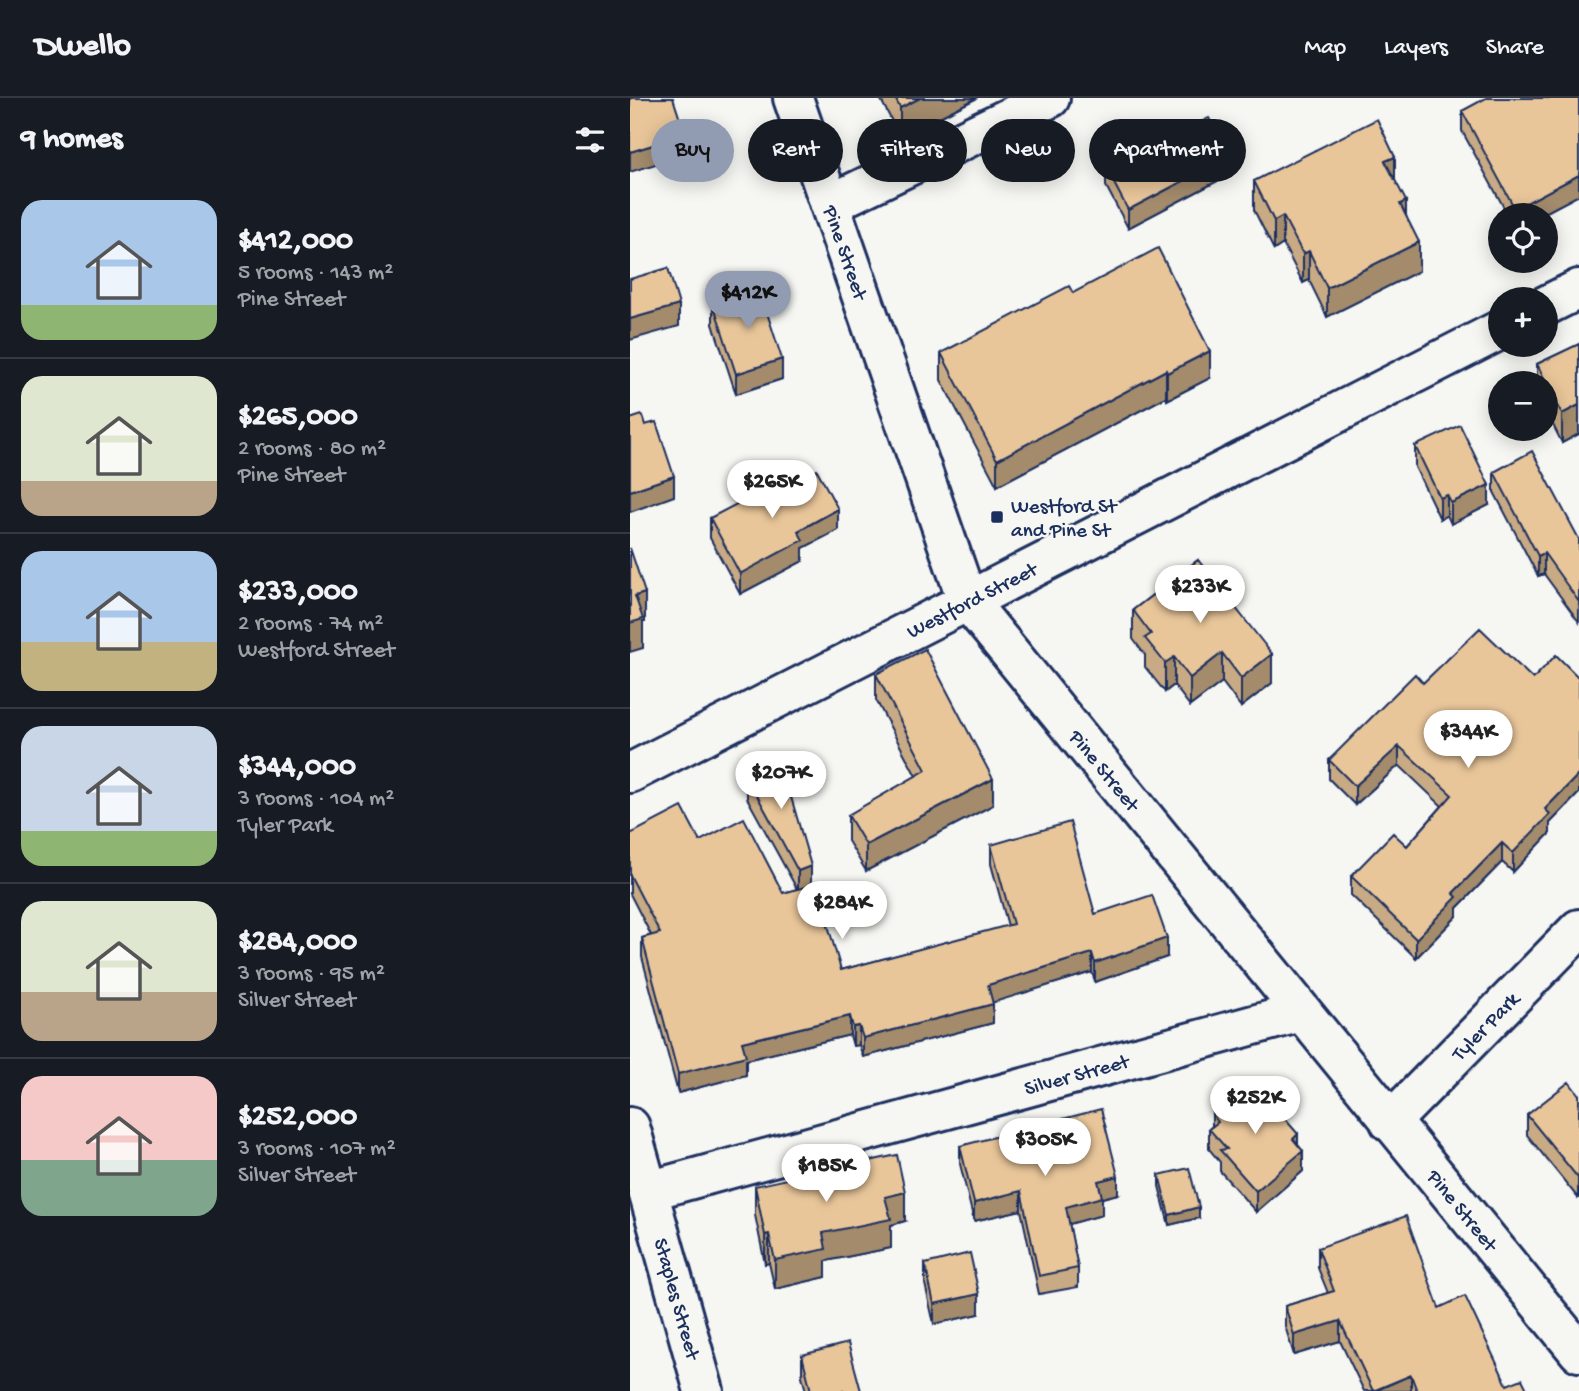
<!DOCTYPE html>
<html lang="en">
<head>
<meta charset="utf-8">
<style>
	body { margin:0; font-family:"Gochi Hand",sans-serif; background:#242831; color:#f1f3f6; height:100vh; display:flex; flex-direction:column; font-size:26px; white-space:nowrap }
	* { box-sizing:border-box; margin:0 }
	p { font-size:23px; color:#9ea1a6 }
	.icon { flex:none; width:38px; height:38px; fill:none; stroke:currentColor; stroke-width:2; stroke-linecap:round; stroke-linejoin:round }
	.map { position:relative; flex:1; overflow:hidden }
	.sheet { display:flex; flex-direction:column; background:#171b24; width:630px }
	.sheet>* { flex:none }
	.top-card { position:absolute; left:21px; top:21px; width:665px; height:63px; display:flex; gap:14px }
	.tools { position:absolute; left:858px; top:105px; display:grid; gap:14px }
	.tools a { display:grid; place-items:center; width:70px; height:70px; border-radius:50%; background:#171b24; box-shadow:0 4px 18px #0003; font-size:35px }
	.price { position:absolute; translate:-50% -60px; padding:0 16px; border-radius:24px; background:#fff; color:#222; font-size:23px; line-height:46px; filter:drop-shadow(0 2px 4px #0008) }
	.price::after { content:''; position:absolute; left:50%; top:42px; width:21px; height:16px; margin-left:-10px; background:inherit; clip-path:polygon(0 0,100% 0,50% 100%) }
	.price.on { background:#919bb2; color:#111 }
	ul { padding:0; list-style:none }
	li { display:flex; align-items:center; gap:21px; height:175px; padding:0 21px }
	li+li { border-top:2px solid #363941 }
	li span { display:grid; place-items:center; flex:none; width:196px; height:140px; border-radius:21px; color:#555 }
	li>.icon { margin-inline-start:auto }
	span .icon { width:84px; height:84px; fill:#fffc; stroke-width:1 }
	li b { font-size:30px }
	h2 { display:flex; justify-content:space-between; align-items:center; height:84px; padding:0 21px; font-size:30px }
	.chip { padding:0 24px; border-radius:32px; background:#171b24; box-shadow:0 4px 18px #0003; font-size:24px; line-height:63px }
	.chip.on { background:#919bb2; color:#111 }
	header { display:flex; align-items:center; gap:42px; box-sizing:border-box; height:98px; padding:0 35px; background:#171b24; border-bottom:2px solid #363941 }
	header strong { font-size:33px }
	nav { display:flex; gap:38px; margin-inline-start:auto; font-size:24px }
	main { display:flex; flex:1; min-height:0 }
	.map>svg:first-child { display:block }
</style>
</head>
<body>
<header>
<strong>Dwello</strong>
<nav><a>Map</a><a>Layers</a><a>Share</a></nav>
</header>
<main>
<section class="sheet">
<h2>9 homes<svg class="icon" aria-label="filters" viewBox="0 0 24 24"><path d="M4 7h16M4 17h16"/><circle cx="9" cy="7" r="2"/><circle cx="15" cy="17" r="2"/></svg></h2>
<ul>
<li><span style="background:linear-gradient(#a9c7e8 75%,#8fb573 0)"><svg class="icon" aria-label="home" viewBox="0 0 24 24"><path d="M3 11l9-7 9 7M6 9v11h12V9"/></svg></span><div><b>$412,000</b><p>5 rooms · 143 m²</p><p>Pine Street</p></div></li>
<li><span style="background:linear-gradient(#dfe7d0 75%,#b9a48a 0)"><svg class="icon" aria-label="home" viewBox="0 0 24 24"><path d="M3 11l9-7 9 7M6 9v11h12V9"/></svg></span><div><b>$265,000</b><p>2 rooms · 80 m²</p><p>Pine Street</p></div></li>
<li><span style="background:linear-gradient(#a9c7e8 65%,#c2b280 0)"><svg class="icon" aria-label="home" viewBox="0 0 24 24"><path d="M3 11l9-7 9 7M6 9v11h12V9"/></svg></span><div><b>$233,000</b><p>2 rooms · 74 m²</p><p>Westford Street</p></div></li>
<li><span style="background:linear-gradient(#c9d6e8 75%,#8fb573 0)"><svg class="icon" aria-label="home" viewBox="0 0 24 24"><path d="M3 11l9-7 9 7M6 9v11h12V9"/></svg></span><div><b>$344,000</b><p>3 rooms · 104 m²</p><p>Tyler Park</p></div></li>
<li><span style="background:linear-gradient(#dfe7d0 65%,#b9a48a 0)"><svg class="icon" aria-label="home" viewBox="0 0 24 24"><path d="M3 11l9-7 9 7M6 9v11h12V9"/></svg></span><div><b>$284,000</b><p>3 rooms · 95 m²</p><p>Silver Street</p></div></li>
<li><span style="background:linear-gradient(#f6c9c9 60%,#7fa58c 0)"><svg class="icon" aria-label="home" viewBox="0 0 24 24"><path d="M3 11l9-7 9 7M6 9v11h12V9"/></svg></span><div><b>$252,000</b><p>3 rooms · 107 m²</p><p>Silver Street</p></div></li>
</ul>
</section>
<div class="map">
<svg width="949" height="1293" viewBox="0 0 949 1293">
	<rect width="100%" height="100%" fill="#f6f6f2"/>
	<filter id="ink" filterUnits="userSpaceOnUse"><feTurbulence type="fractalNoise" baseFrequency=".0143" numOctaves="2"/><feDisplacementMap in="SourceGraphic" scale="14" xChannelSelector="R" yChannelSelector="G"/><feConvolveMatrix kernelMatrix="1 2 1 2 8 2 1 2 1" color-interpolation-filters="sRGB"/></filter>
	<g filter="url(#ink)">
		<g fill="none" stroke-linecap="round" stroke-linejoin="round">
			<g stroke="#1b2f5e" stroke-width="44">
				<g id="minor">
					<path d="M200 106 420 0"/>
					<path id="s1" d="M337 502 949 1254"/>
					<path id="s2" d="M760 1024 949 831"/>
					<path id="s3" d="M0 1029 74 1293"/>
					<path id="s4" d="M18 1093 671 914"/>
				</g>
			</g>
			<g stroke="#1b2f5e" stroke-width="44">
				<g id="major">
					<path id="s5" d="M163 0 337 502"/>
					<path d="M915 208 949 191"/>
					<path id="s6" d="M0 675 870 232"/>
				</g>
			</g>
			<use href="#minor" stroke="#f6f6f2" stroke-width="38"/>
			<use href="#major" stroke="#f6f6f2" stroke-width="38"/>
		</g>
		<path fill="#c8aa84" stroke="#1b2f5e" stroke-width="2" d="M250 0H347L270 39Z
			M949 0V97L911 117H878L832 33V13Z
			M476 70 599 77 498 130 476 88Z
			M624 83H765L776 117 789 173 697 219 679 182 673 185 653 146 644 152 624 112Z
			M443 195 580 280 537 302 536 299 367 388 311 282V255Z
			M83 205 152 281 106 296 83 226Z
			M949 246V336L932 345 915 311V285H907V266Z
			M785 348 859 407 821 426 817 417 810 421 785 369Z
			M864 374 949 441V524L914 476 908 478 864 394Z
			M146 394 208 432 173 450V463L110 496 80 440V420Z
			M568 462 642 585 611 609 592 584 560 608 544 587 535 594 515 569V557L503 541V512Z
			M246 576 363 707 236 773 218 743V717L286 678 246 602Z
			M949 580V695L920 725V735L883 774 872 764 827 810V818L786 860 721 797V778L777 748 812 708 769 667 725 707 699 681V662L793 585Z
			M117 679 181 787 211 872 378 828 361 766V747L465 816 537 859 465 884 462 874 362 904 363 925 233 959 229 947 223 948 220 937 116 962V977L48 995 12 859V840L21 837 0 796V736L70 743 153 795 167 791 117 700Z
			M949 997V1099L948 1100 897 1037V1017Z
			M582 1016 668 1047 673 1073 626 1114 590 1073V1064L579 1051V1031L582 1028Z
			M330 1048 488 1096 472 1100V1117L439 1126 448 1170V1189L409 1196 391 1112 344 1123 330 1066Z
			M529 1077 569 1120 539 1127 529 1088Z
			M125 1088 275 1123 261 1127V1150L196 1163V1179L145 1191 139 1165 135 1166 125 1117Z
			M688 1150 809 1210 877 1287 898 1293H734L710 1243 664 1257 655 1228V1208L698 1195 688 1170Z
			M295 1166 349 1216 304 1226 295 1186Z
			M172 1257 231 1293H176L172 1278Z"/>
		<path fill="#a38b6c" stroke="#1b2f5e" stroke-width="2" d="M290 0H347L270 39V10Z
			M55 37V57L0 74V54Z
			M599 59V77L498 130V112Z
			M765 59V88L755 63Z
			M949 77V97L911 117H885V111Z
			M776 103V132L770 106Z
			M653 118V146L644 152V123Z
			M789 144V173L697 219V190Z
			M679 153V182L673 185V156Z
			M49 207V228L0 242V221Z
			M580 253V280L537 302V275Z
			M152 261V281L106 296V276Z
			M536 272V299L367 388V362Z
			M949 307V336L932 345V316Z
			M44 378V398L0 414V393Z
			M859 387V407L821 426V405Z
			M817 397V417L810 421V400Z
			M208 411V432L173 450V463L110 496V476L168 433Z
			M914 455V476L908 478V458Z
			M15 495V524H13V550L0 554V525L5 498Z
			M592 555V584L560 608V580Z
			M642 556V585L611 609V580Z
			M544 559V587L535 594V565Z
			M769 648V667L725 707V688Z
			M949 676V695L920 725V735L883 774V755L915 711Z
			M363 681V707L236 773V747Z
			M872 745V764L827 810V818L786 860V841L823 795Z
			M181 768V788L168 793V773Z
			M537 840V859L465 884V865Z
			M462 855V874L358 906V887Z
			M363 906V925L233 959V940Z
			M220 918V937L116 962V977L48 995V976L112 944Z
			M229 928V947L223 948V929Z
			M668 1036V1057L673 1053V1073L626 1114V1093L663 1041Z
			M488 1078V1096L472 1100V1117L436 1127V1109L468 1083Z
			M949 1079V1099L948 1100V1080Z
			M391 1093V1112L344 1123V1105Z
			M275 1094V1123L261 1127V1150L196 1163V1179L145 1191V1162L255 1099Z
			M569 1109V1120L539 1127V1117Z
			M139 1136V1165L135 1166V1137Z
			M349 1196V1216L304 1226V1206Z
			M710 1223V1243L664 1257V1237Z
			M781 1277V1293H745Z"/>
		<path fill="#e9c69a" stroke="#1b2f5e" stroke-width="2" d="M0 0H43L55 37 0 54Z
			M265 0H290L270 10Z
			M856 0H949V77L885 111 832 13Z
			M579 20 599 59 498 112 476 70Z
			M747 21 765 59 755 63 776 103 770 106 789 144 697 190 679 153 673 156 653 118 644 123 624 83Z
			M528 150 580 253 537 275 536 272 367 362 311 255 439 188 443 195Z
			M38 170 49 207 0 221V181Z
			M129 190 152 261 106 276 83 205Z
			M949 246V307L932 316 907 266Z
			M12 317 15 327 26 324 44 378 0 393V321Z
			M830 327 859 387 821 405 817 397 810 400 785 348Z
			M902 353 949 441V504L914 455 908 458 864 374Z
			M187 372 208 411 168 433 173 442 110 476 80 420 143 387 146 394Z
			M0 450 15 495 5 498 13 521 0 525Z
			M568 462 642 556 611 580 592 555 560 580 544 559 535 565 515 540 521 536 503 512Z
			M850 530 903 581 926 557 949 580V676L915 711 920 716 883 755 872 745 823 795 827 799 786 841 721 778 763 735 777 748 822 697 769 648 725 688 699 662 785 576 793 585Z
			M295 551 363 681 236 747 218 717 296 672 246 576Z
			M150 661 181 768 168 773 117 679Z
			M52 709 70 743 114 720 153 795 186 786 211 872 383 826 361 747 440 724 465 816 522 797 537 840 465 865 462 855 358 887 363 906 233 940 229 928 223 929 220 918 112 944 116 958 48 976 12 840 30 835 0 777V736Z
			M621 982 668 1036 663 1041 673 1053 626 1093 590 1052 597 1051 579 1031 588 1024 582 1016Z
			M939 984 949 997V1079L948 1080 897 1017Z
			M471 1011 488 1078 468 1083 472 1099 436 1109 448 1170 409 1178 391 1093 344 1105 330 1048Z
			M267 1057 275 1094 255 1099 261 1121 193 1135 196 1151 145 1162 139 1136 135 1137 125 1088Z
			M559 1070 569 1109 539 1117 529 1077Z
			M776 1118 809 1210 835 1198 877 1287 892 1281 898 1293H787L781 1277 743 1293 710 1223 664 1237 655 1208 704 1193 688 1150Z
			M340 1155 349 1196 304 1206 295 1166Z
			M218 1245 231 1293H181L172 1257Z"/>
	</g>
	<rect fill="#1b2f5e" stroke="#f6f6f2" stroke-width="2.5" x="360" y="412" width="14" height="14" rx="3.5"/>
	<g text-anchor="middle" stroke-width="5" stroke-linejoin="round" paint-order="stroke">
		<g font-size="21" fill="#1b2f5e" stroke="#f6f6f2">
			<text dy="7" stroke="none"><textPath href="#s5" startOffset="163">Pine Street</textPath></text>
			<text dy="7" stroke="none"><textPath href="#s6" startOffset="383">Westford Street</textPath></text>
			<text dy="7" stroke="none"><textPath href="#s1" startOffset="219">Pine Street</textPath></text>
			<text dy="7" stroke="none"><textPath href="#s2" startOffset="135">Tyler Park</textPath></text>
			<text dy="7" stroke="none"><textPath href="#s4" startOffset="444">Silver Street</textPath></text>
			<text dy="7" stroke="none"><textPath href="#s1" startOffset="786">Pine Street</textPath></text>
			<text dy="7" stroke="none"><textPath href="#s3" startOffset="178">Staples Street</textPath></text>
		</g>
		<g font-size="21" fill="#1b2f5e" stroke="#f6f6f2" text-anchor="start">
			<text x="381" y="414">Westford St<tspan x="381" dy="24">and Pine St</tspan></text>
		</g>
	</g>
</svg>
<div class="tools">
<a><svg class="icon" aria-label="locate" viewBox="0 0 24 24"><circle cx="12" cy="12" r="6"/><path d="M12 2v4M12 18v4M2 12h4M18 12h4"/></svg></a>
<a>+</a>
<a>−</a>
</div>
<b class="price on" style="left:118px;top:233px">$412K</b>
<b class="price" style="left:142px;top:422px">$265K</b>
<b class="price" style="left:570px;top:527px">$233K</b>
<b class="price" style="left:838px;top:672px">$344K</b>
<b class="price" style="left:151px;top:713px">$207K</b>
<b class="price" style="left:212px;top:843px">$284K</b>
<b class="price" style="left:625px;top:1038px">$252K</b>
<b class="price" style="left:415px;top:1080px">$305K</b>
<b class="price" style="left:196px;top:1106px">$185K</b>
<div class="top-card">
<a class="chip on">Buy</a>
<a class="chip">Rent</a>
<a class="chip">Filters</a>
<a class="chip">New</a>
<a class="chip">Apartment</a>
</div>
</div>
</main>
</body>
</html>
